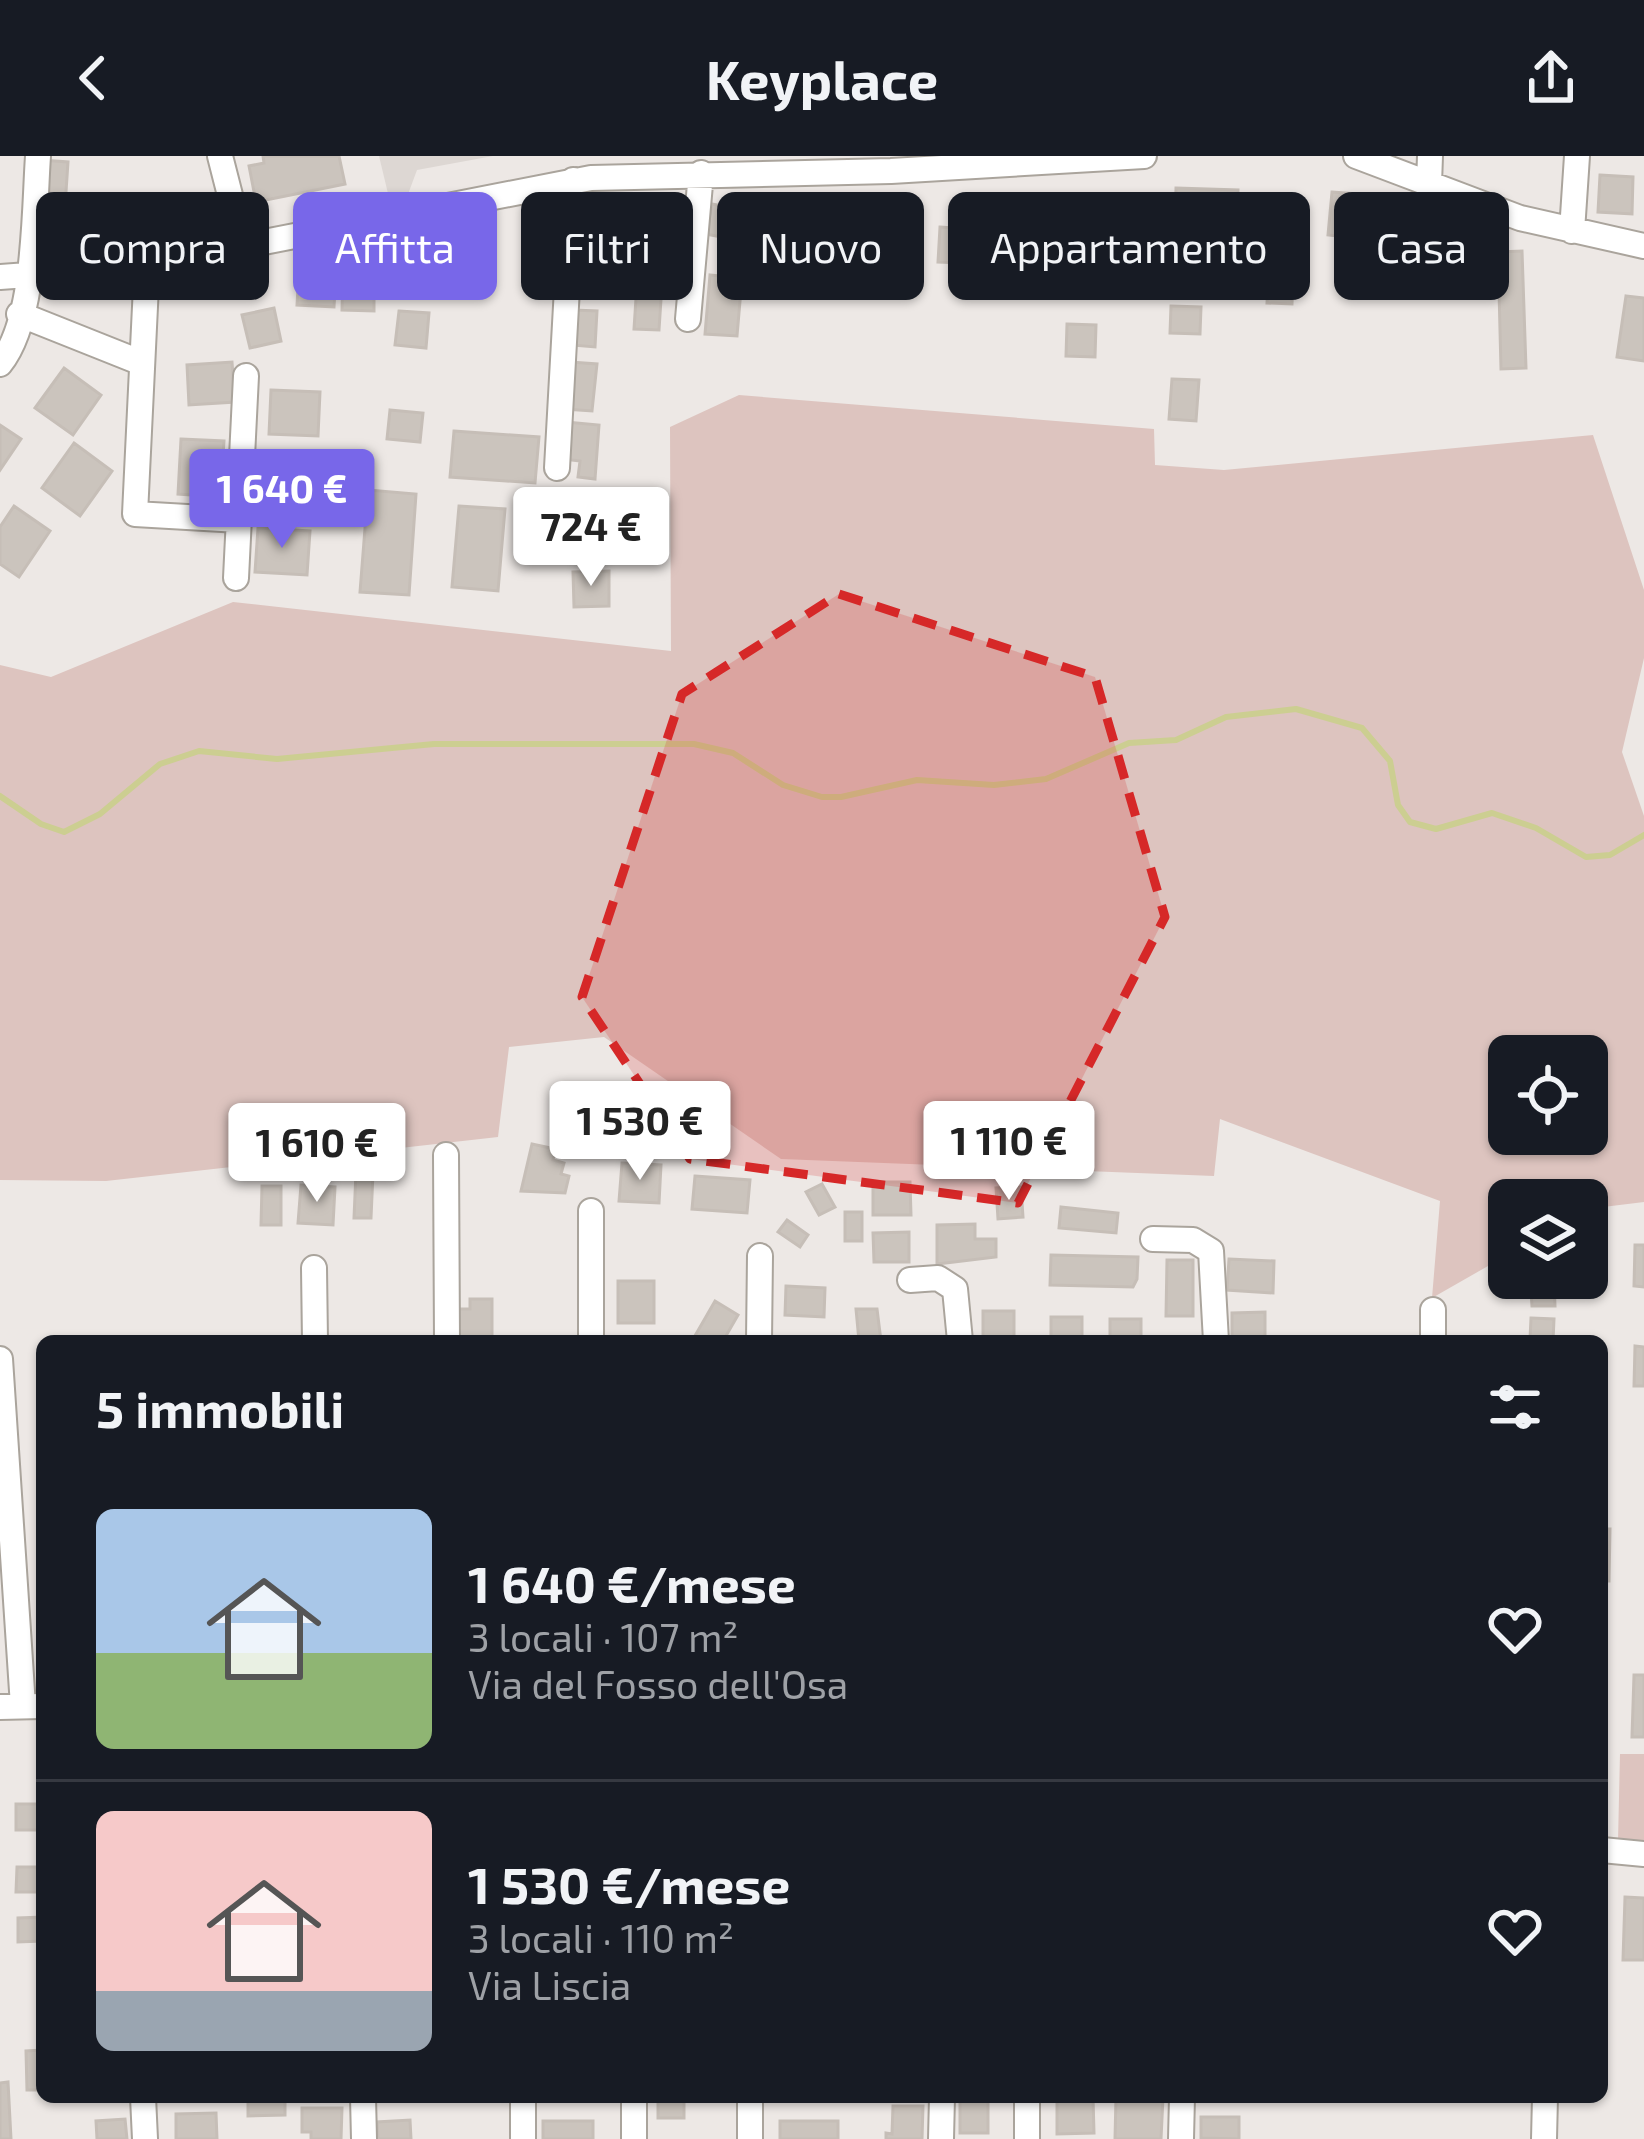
<!DOCTYPE html>
<html lang="it">
<head>
<meta charset="utf-8">
<style>
	body { margin:0; font-family:"Exo 2",sans-serif; background:#20242c; color:#f1f3f6; height:100vh; display:flex; flex-direction:column; font-size:45px; white-space:nowrap }
	* { box-sizing:border-box; margin:0 }
	p { font-size:39px; color:#9ea1a6 }
	.icon { flex:none; width:66px; height:66px; fill:none; stroke:currentColor; stroke-width:2; stroke-linecap:round; stroke-linejoin:round }
	.map { position:relative; flex:1; overflow:hidden }
	.sheet { position:absolute; left:36px; top:1179px; width:1572px; height:768px; display:flex; flex-direction:column; background:#171b24; border-radius:18px; box-shadow:0 3px 9px #0004 }
	.sheet>* { flex:none }
	.hud { position:absolute; left:36px; top:36px; width:1572px; height:108px; display:flex; gap:24px }
	.tools { position:absolute; left:1488px; top:879px; display:grid; gap:24px }
	.tools a { display:grid; place-items:center; width:120px; height:120px; border-radius:18px; background:#171b24; box-shadow:0 3px 9px #0004; font-size:60px }
	.price { position:absolute; translate:-50% -102px; padding:0 27px; border-radius:12px; background:#fff; color:#222; font-size:39px; line-height:78px; filter:drop-shadow(0 3px 6px #0008) }
	.price::after { content:''; position:absolute; left:50%; top:72px; width:36px; height:27px; margin-left:-18px; background:inherit; clip-path:polygon(0 0,100% 0,50% 100%) }
	.price.current { background:#7867e9; color:#fff }
	ul { padding:0; list-style:none }
	li { display:flex; align-items:center; gap:36px; height:300px; padding:0 60px }
	li+li { border-top:3px solid #363941 }
	li span { display:grid; place-items:center; flex:none; width:336px; height:240px; border-radius:18px; color:#555 }
	li>.icon { margin-inline-start:auto }
	span .icon { width:144px; height:144px; fill:#fffc; stroke-width:1 }
	li b { font-size:51px }
	h2 { display:flex; justify-content:space-between; align-items:center; height:144px; padding:0 60px; font-size:51px }
	.pill { padding:0 42px; border-radius:18px; background:#171b24; box-shadow:0 3px 9px #0004; font-size:42px; line-height:108px }
	.pill.current { background:#7867e9; color:#fff }
	header { display:flex; justify-content:space-between; align-items:center; height:156px; padding:0 60px; background:#171b24; font-size:54px; font-weight:700 }
	.map>svg:first-child { display:block }
</style>
</head>
<body>
<header><svg class="icon" aria-label="back" viewBox="0 0 24 24"><path d="M15 5l-7 7 7 7"/></svg>Keyplace<svg class="icon" aria-label="share" viewBox="0 0 24 24"><path d="M12 15V3M7 8l5-5 5 5M5 13v7h14v-7"/></svg></header>
<div class="map">
<svg width="1644" height="1983" viewBox="0 0 1644 1983">
	<rect width="100%" height="100%" fill="#ede8e5"/>
	<path fill="#ddd7d3" d="M379 0H493L417 14 404 49 391 50Z"/>
	<path fill="#ddc4bf" fill-rule="evenodd" d="M739 239 1154 273 1155 309 1224 314 1593 279 1644 434V502L1622 596 1644 660V1046L1587 1053V1044H1509V1063L1500 1065 1502 1102 1432 1142 1440 1045 1220 963 1214 1020 781 1003 604 881 509 891 498 981 106 1025 0 1024V509L51 521 233 446 671 495 670 271ZM1509 900H1587V978H1509Z
		M1620 1598H1644V1686L1618 1685Z"/>
	<g fill="none" stroke-linecap="round" stroke-linejoin="round">
		<path stroke="#ccce91" stroke-width="6" d="M0 640 41 668 64 676 100 658 160 608 199 595 277 603 434 588H694L733 597 783 629 822 641H841L917 624 994 629 1046 623 1129 587 1176 584 1226 561 1296 553 1362 572 1390 605 1398 649 1410 666 1436 673 1492 657 1536 672 1586 701 1610 699 1644 679"/>
	</g>
	<path fill="#cbc4bd" stroke="#c6beb7" stroke-width="3" d="M263 0H339L345 28 256 46 249 10 264 7Z
		M42 4 68 6 65 51 39 50Z
		M1600 19 1633 21 1632 58 1598 56Z
		M1176 32 1238 34 1237 64H1224V78L1175 77Z
		M1332 36 1370 39 1366 83 1328 79Z
		M1127 39 1160 41 1158 86 1125 84Z
		M1078 42 1108 45 1105 79 1075 75Z
		M712 48 743 54 737 84 706 78Z
		M86 51 122 55 118 89 82 85Z
		M988 53 1035 55 1034 89 986 88Z
		M763 54 825 60 822 100 759 95Z
		M886 54 916 55 914 99 884 98Z
		M576 55 596 56 594 94 574 93Z
		M642 58 670 61 667 105 638 103Z
		M38 67 62 69 59 100 35 97Z
		M940 71 966 73 963 107 938 106Z
		M429 92 433 131 400 134 397 94Z
		M1522 95 1526 212 1501 213 1498 96Z
		M1070 97 1099 98 1097 132 1069 131Z
		M1220 101 1236 102 1234 138 1219 137Z
		M299 114 336 116 334 151 297 149Z
		M343 114 374 115V155L342 154Z
		M710 119 742 122 737 180 705 178Z
		M637 127 662 128 659 174 634 173Z
		M1268 127H1293L1292 148 1267 147Z
		M1626 140 1644 142V205L1617 201Z
		M1171 150 1201 151 1200 178 1170 177Z
		M274 152 281 185 250 192 242 159Z
		M573 154 597 155 595 191 571 189Z
		M399 155 429 157 426 192 395 189Z
		M1067 168 1096 169 1095 201 1066 200Z
		M232 206 235 246 189 249 187 209Z
		M570 206 597 208 592 255 565 253Z
		M64 212 101 239 73 279 35 252Z
		M1172 223 1199 224 1196 265 1169 263Z
		M271 234 320 236 318 280 269 278Z
		M390 254 423 257 420 286 387 283Z
		M566 266 599 269 595 323 578 321 580 305 563 303Z
		M0 269 21 283 0 314Z
		M454 275 539 281 535 327 450 321Z
		M181 283 224 285 220 341 178 338Z
		M74 287 112 315 80 360 42 332Z
		M263 299 317 303 314 350 260 347Z
		M368 334 416 338 409 439 360 436Z
		M14 350 50 375 19 421 0 408V371Z
		M459 350 505 353 498 435 452 431Z
		M258 372 310 375 307 419 255 416Z
		M609 415V450L574 451 573 416Z
		M532 988 555 993 553 1004 564 1007 561 1018 569 1020 565 1037 521 1035Z
		M622 1007 661 1009 659 1047 619 1045Z
		M356 1016 373 1017 371 1062H354Z
		M695 1020 750 1024 747 1057 692 1053Z
		M873 1026H910L911 1059H873Z
		M822 1028 835 1051 819 1059 806 1036Z
		M301 1029 335 1031 333 1069 298 1067Z
		M262 1030H281V1069H261Z
		M1021 1031 1023 1061 998 1063 996 1032Z
		M1061 1051 1118 1057 1116 1077 1059 1072Z
		M845 1056H862V1085H845Z
		M787 1064 808 1079 800 1091 778 1076Z
		M975 1068V1083H996V1101L937 1108V1069Z
		M909 1076V1106H874L873 1077Z
		M1635 1089H1644V1131L1634 1130Z
		M1051 1099 1138 1101 1137 1123 1133 1131 1050 1129Z
		M1229 1103 1274 1105 1273 1137 1227 1134Z
		M1167 1104H1193V1160H1166Z
		M1542 1122H1554L1555 1150H1532L1531 1135H1537Z
		M618 1125H654V1167H618Z
		M786 1130 825 1132 824 1161 785 1159Z
		M470 1143H492V1185H458V1153H470Z
		M715 1145 738 1159 723 1185H692Z
		M856 1153H877L881 1185H859Z
		M983 1155H1014V1185H983Z
		M1265 1156V1185H1232V1157Z
		M1051 1161H1082V1185H1051Z
		M1531 1162 1554 1163 1553 1185 1530 1183Z
		M1110 1163H1141V1185H1110Z
		M1635 1190 1644 1191V1230H1634Z
		M1602 1373H1610L1609 1425H1602Z
		M1634 1519H1644V1581H1632Z
		M16 1648H42V1674H16Z
		M17 1711H42V1736H16Z
		M1625 1741 1644 1742V1804H1623Z
		M42 1761V1785L18 1786V1762Z
		M42 1894V1934H27L26 1895Z
		M8 1926 11 1983H0V1927Z
		M248 1941H285V1959L248 1960Z
		M658 1941H684V1962H658Z
		M960 1941H988V1977H960Z
		M1057 1941H1093L1094 1977 1057 1978Z
		M1116 1941H1163L1161 1983H1115Z
		M893 1950H923L922 1983H886V1977L892 1978Z
		M302 1952H342L341 1983H311V1976H302Z
		M216 1957 217 1983H176V1958Z
		M1201 1961H1239V1983L1201 1982Z
		M125 1963 127 1983H97L96 1965Z
		M410 1964 411 1983H378L377 1966Z
		M543 1965H593V1983H543Z
		M780 1965H838V1983H780Z"/>
	<g fill="none" stroke-linecap="round" stroke-linejoin="round">
		<g stroke="#aaa49c" stroke-width="28">
			<path id="minor" d="M220 0 243 90
				M1356 0 1520 62 1644 90
				M1429 28 1430 0
				M1572 75 1577 0
				M147 109 135 358 239 364
				M0 121 136 111 591 22 891 15 1144 0
				M19 158 142 207
				M688 163 701 17
				M0 208C36 164 34 56 38 0
				M557 312 573 24
				M236 422 246 220
				M446 999 447 1185
				M1153 1083 1193 1084 1211 1095 1216 1185
				M314 1112 315 1185
				M910 1124 938 1122 955 1133 960 1185
				M591 1185V1055
				M759 1185 760 1100
				M1433 1185V1154
				M0 1203 23 1550
				M0 1551 42 1550
				M1602 1694 1644 1698
				M143 1941 145 1983
				M363 1941 364 1983
				M523 1983V1941
				M634 1983V1941
				M750 1983V1941
				M941 1983 942 1941
				M1027 1983V1941
				M1181 1983 1182 1941
				M1544 1983 1545 1941"/>
		</g>
		<use href="#minor" stroke="#fff" stroke-width="24"/>
	</g>
	<path fill="#d62828" fill-opacity="0.2" stroke="#d62828" stroke-width="9" stroke-dasharray="24 15" stroke-linejoin="round" d="M839 438 1095 521 1165 761 1018 1047 690 1003 582 841 682 538Z"/>
</svg>
<div class="tools">
<a><svg class="icon" aria-label="locate" viewBox="0 0 24 24"><circle cx="12" cy="12" r="6"/><path d="M12 2v4M12 18v4M2 12h4M18 12h4"/></svg></a>
<a><svg class="icon" aria-label="layers" viewBox="0 0 24 24"><path d="M12 4l9 5-9 5-9-5zM3 14l9 5 9-5"/></svg></a>
</div>
<b class="price current" style="left:282px;top:395px">1 640 €</b>
<b class="price" style="left:591px;top:433px">724 €</b>
<b class="price" style="left:640px;top:1027px">1 530 €</b>
<b class="price" style="left:1009px;top:1047px">1 110 €</b>
<b class="price" style="left:317px;top:1049px">1 610 €</b>
<div class="hud">
<a class="pill">Compra</a>
<a class="pill current">Affitta</a>
<a class="pill">Filtri</a>
<a class="pill">Nuovo</a>
<a class="pill">Appartamento</a>
<a class="pill">Casa</a>
</div>
<section class="sheet">
<h2>5 immobili<svg class="icon" aria-label="filters" viewBox="0 0 24 24"><path d="M4 7h16M4 17h16"/><circle cx="9" cy="7" r="2"/><circle cx="15" cy="17" r="2"/></svg></h2>
<ul>
<li><span style="background:linear-gradient(#a9c7e8 60%,#8fb573 0)"><svg class="icon" aria-label="home" viewBox="0 0 24 24"><path d="M3 11l9-7 9 7M6 9v11h12V9"/></svg></span><div><b>1 640 €/mese</b><p>3 locali · 107 m²</p><p>Via del Fosso dell'Osa</p></div><svg class="icon" aria-label="heart" viewBox="0 0 24 24"><path d="M12 20l-8-8c-3-5 5-10 8-4 3-6 11-1 8 4z"/></svg></li>
<li><span style="background:linear-gradient(#f6c9c9 75%,#9aa5b1 0)"><svg class="icon" aria-label="home" viewBox="0 0 24 24"><path d="M3 11l9-7 9 7M6 9v11h12V9"/></svg></span><div><b>1 530 €/mese</b><p>3 locali · 110 m²</p><p>Via Liscia</p></div><svg class="icon" aria-label="heart" viewBox="0 0 24 24"><path d="M12 20l-8-8c-3-5 5-10 8-4 3-6 11-1 8 4z"/></svg></li>
</ul>
</section>
</div>
</body>
</html>
